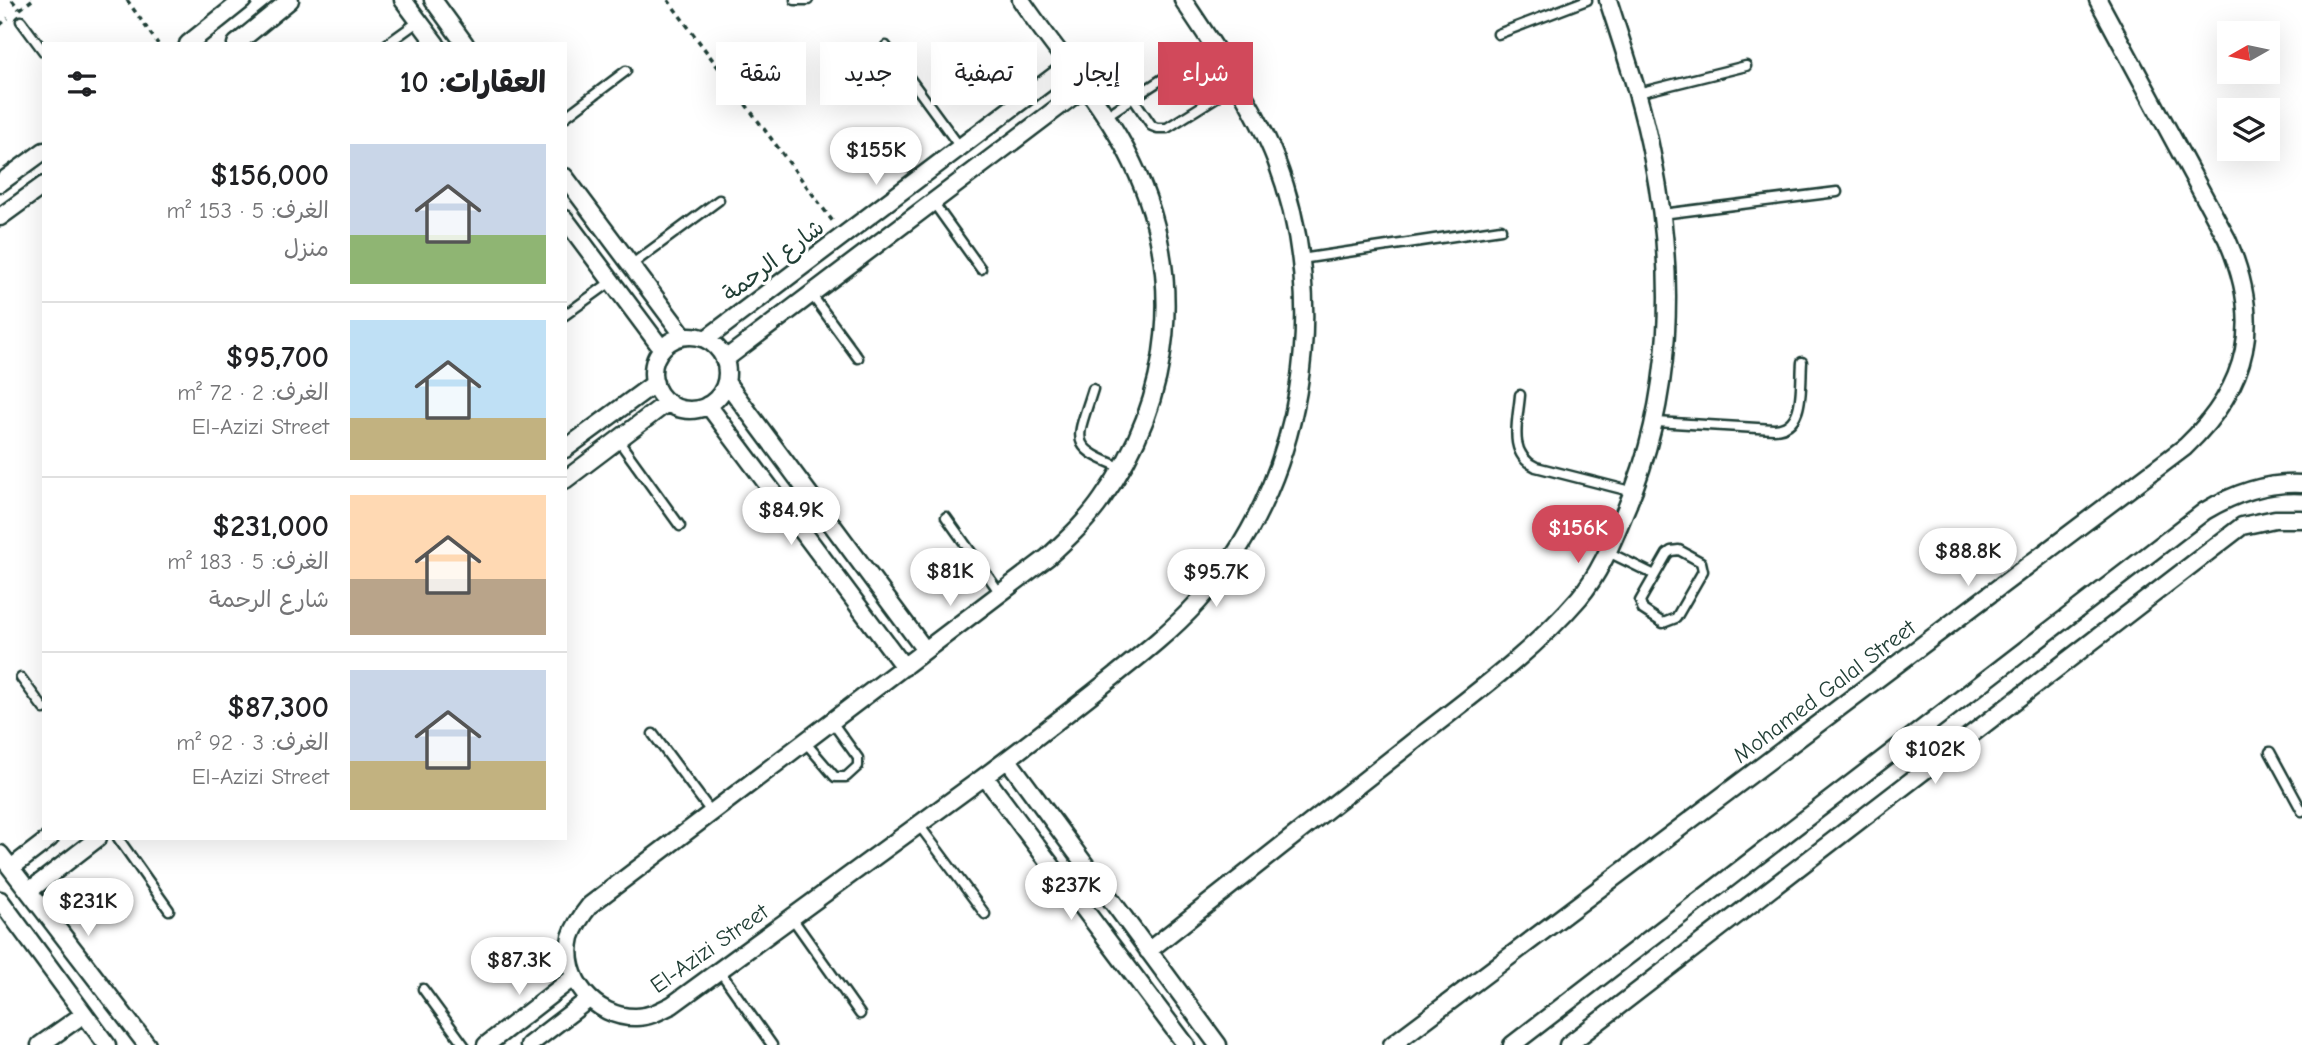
<!DOCTYPE html>
<html lang="ar">
<head>
<meta charset="utf-8">
<style>
	body { margin:0; font-family:"Comic Neue","Playpen Sans Arabic",sans-serif; background:#f6f6f6; color:#202124; direction:rtl; height:100vh; display:flex; flex-direction:column; font-size:26px; white-space:nowrap }
	* { box-sizing:border-box; margin:0 }
	p { font-size:23px; color:#757577 }
	.icon { flex:none; width:38px; height:38px; fill:none; stroke:currentColor; stroke-width:2; stroke-linecap:round; stroke-linejoin:round }
	.map { position:relative; flex:1; overflow:hidden; direction:ltr }
	.sheet { position:absolute; left:42px; top:42px; width:525px; height:798px; display:flex; flex-direction:column; background:#fff; border-radius:0px; box-shadow:0 7px 28px #0002; direction:rtl }
	.sheet>* { flex:none }
	.guide { position:absolute; left:588px; top:42px; width:665px; height:63px; direction:rtl; display:flex; gap:14px }
	.needle { width:46px; rotate:261deg }
	.tools { position:absolute; left:2217px; top:21px; display:grid; gap:14px }
	.tools a { display:grid; place-items:center; width:63px; height:63px; border-radius:0px; background:#fff; box-shadow:0 7px 28px #0002; font-size:35px }
	.price { position:absolute; translate:-50% -60px; padding:0 16px; border-radius:24px; background:#fff; color:#222; font-size:23px; line-height:46px; filter:drop-shadow(0 2px 4px #0008) }
	.price::after { content:''; position:absolute; left:50%; top:42px; width:21px; height:16px; margin-left:-10px; background:inherit; clip-path:polygon(0 0,100% 0,50% 100%) }
	.price.active { background:#d1495b; color:#fff }
	ul { padding:0; list-style:none }
	li { display:flex; align-items:center; gap:21px; height:175px; padding:0 21px }
	li+li { border-top:2px solid #e0e0e0 }
	li span { display:grid; place-items:center; flex:none; width:196px; height:140px; border-radius:0px; color:#555 }
	li>.icon { margin-inline-start:auto }
	span .icon { width:84px; height:84px; fill:#fffc; stroke-width:1 }
	li b { font-size:30px }
	h2 { display:flex; justify-content:space-between; align-items:center; height:84px; padding:0 21px; font-size:30px }
	.tag { padding:0 24px; border-radius:0px; background:#fff; box-shadow:0 7px 28px #0002; font-size:24px; line-height:63px }
	.tag.active { background:#d1495b; color:#fff }
	.map>svg:first-child { display:block }
</style>
</head>
<body>
<div class="map">
<svg width="2302" height="1045" viewBox="0 0 2302 1045">
	<rect width="100%" height="100%" fill="#fff"/>
	<filter id="ink" filterUnits="userSpaceOnUse"><feTurbulence type="fractalNoise" baseFrequency=".0143" numOctaves="2"/><feDisplacementMap in="SourceGraphic" scale="14" xChannelSelector="R" yChannelSelector="G"/><feConvolveMatrix kernelMatrix="1 2 1 2 8 2 1 2 1" color-interpolation-filters="sRGB"/></filter>
	<g filter="url(#ink)">
		<g fill="none" stroke-linecap="round" stroke-linejoin="round">
			<g stroke="#1f3d34" stroke-width="13">
				<path id="lane" d="M795 0H808
					M21 21 44 52
					M1498 34 1587 0
					M387 44 419 21
					M886 46 960 147
					M1638 93 1746 66
					M1106 116 1133 98 1152 126 1157 128H1167L1215 98 1220 84 1205 62 1196 57 1133 98
					M565 117 626 71
					M933 202 981 269
					M1662 214 1837 192
					M1301 259 1501 229
					M631 265 719 200
					M811 294 858 358
					M565 315 612 281
					M1093 389C1077 441 1066 446 1123 468
					M1520 395C1518 421 1507 454 1536 467L1634 492
					M1656 422 1774 429C1806 428 1800 386 1802 362
					M618 440 680 526
					M946 517 1000 593
					M1679 550 1701 562 1703 571 1676 618 1663 623 1643 610 1640 601 1667 554 1671 551Z
					M1608 552 1655 575
					M21 678 44 709
					M653 734 712 813
					M805 742 835 777H846L858 766V758L832 722
					M2270 752 2302 811
					M919 825 985 914
					M118 838 169 910
					M792 918 860 1014
					M719 970 772 1045
					M423 989 464 1045"/>
			</g>
			<g stroke="#1f3d34" stroke-width="21">
				<path id="street" d="M403 0 436 44
					M433 0 465 44
					M1021 0C1057 54 1104 103 1132 162 1186 273 1174 398 1102 499 1087 521 1067 539 1048 557L590 905C582 915 575 925 571 937 561 978 595 1018 636 1017 649 1017 660 1011 672 1005 770 933 868 862 966 790 1009 759 1051 726 1093 693 1129 664 1166 637 1198 602 1304 485 1332 306 1276 160 1256 108 1214 46 1183 0
					M188 44 243 0
					M236 44 290 0
					M565 177 684 336
					M0 183 44 151
					M0 217 44 185
					M565 219 662 349
					M653 373a37 37 0 1 1 74 0a37 37 0 1 1-74 0Z
					M706 339 1069 65
					M724 360 1085 87
					M726 382 925 650
					M708 405 904 667
					M565 449 655 383
					M565 480 668 402
					M1008 760 1218 1045
					M985 777 1186 1045
					M0 854 147 1045
					M11 868 50 838
					M29 891 98 838
					M0 900 107 1045
					M1148 951C1235 882 1322 814 1409 745 1467 699 1530 655 1579 598 1601 572 1613 540 1626 509 1673 399 1676 276 1653 160 1643 105 1625 53 1608 0
					M40 1045 84 1014
					M486 1045 574 977
					M529 1045 589 999
					M1392 1045 2185 447C2250 385 2263 321 2227 239L2098 0
					M1512 1045 2205 511C2235 493 2267 482 2302 484
					M1568 1045 2242 526 2275 519H2302"/>
			</g>
			<path stroke="#1f3d34" stroke-width="3.5" stroke-dasharray="5 5" stroke-linecap="butt" d="M12 0 19 9
				M127 0 158 44
				M668 0 834 223
				M20 9 32 0
				M0 25 8 18"/>
			<use href="#lane" stroke="#fff" stroke-width="8"/>
			<use href="#street" stroke="#fff" stroke-width="16"/>
		</g>
	</g>
	<g text-anchor="middle" stroke-width="6" stroke-linejoin="round" paint-order="stroke">
		<g font-size="23" fill="#1f3d34" stroke="#fff">
			<text transform="translate(773 260) rotate(-37)" y="8">شارع الرحمة</text>
			<text transform="translate(1824 691) rotate(-37)" y="8">Mohamed Galal Street</text>
			<text transform="translate(709 948) rotate(-35)" y="8">El-Azizi Street</text>
		</g>
	</g>
</svg>
<div class="tools">
<a><svg class="needle" viewBox="-14 -14 28 28"><path d="M0-13l5 13h-10z" fill="#e53935"/><path d="M0 13l5-13h-10z" fill="#757577"/></svg></a>
<a><svg class="icon" aria-label="layers" viewBox="0 0 24 24"><path d="M12 4l9 5-9 5-9-5zM3 14l9 5 9-5"/></svg></a>
</div>
<b class="price" style="left:876px;top:187px">$155K</b>
<b class="price" style="left:791px;top:547px">$84.9K</b>
<b class="price active" style="left:1578px;top:565px">$156K</b>
<b class="price" style="left:1968px;top:588px">$88.8K</b>
<b class="price" style="left:950px;top:608px">$81K</b>
<b class="price" style="left:1216px;top:609px">$95.7K</b>
<b class="price" style="left:1935px;top:786px">$102K</b>
<b class="price" style="left:1071px;top:922px">$237K</b>
<b class="price" style="left:88px;top:938px">$231K</b>
<b class="price" style="left:519px;top:997px">$87.3K</b>
<div class="guide">
<a class="tag active">شراء</a>
<a class="tag">إيجار</a>
<a class="tag">تصفية</a>
<a class="tag">جديد</a>
<a class="tag">شقة</a>
</div>
<section class="sheet">
<h2>العقارات: 10<svg class="icon" aria-label="filters" viewBox="0 0 24 24"><path d="M4 7h16M4 17h16"/><circle cx="9" cy="7" r="2"/><circle cx="15" cy="17" r="2"/></svg></h2>
<ul>
<li><span style="background:linear-gradient(#c9d6e8 65%,#8fb573 0)"><svg class="icon" aria-label="home" viewBox="0 0 24 24"><path d="M3 11l9-7 9 7M6 9v11h12V9"/></svg></span><div><b>$156,000</b><p>الغرف: 5 · 153 m²</p><p>منزل</p></div></li>
<li><span style="background:linear-gradient(#bfe0f5 70%,#c2b280 0)"><svg class="icon" aria-label="home" viewBox="0 0 24 24"><path d="M3 11l9-7 9 7M6 9v11h12V9"/></svg></span><div><b>$95,700</b><p>الغرف: 2 · 72 m²</p><p>El-Azizi Street</p></div></li>
<li><span style="background:linear-gradient(#ffd9b3 60%,#b9a48a 0)"><svg class="icon" aria-label="home" viewBox="0 0 24 24"><path d="M3 11l9-7 9 7M6 9v11h12V9"/></svg></span><div><b>$231,000</b><p>الغرف: 5 · 183 m²</p><p>شارع الرحمة</p></div></li>
<li><span style="background:linear-gradient(#c9d6e8 65%,#c2b280 0)"><svg class="icon" aria-label="home" viewBox="0 0 24 24"><path d="M3 11l9-7 9 7M6 9v11h12V9"/></svg></span><div><b>$87,300</b><p>الغرف: 3 · 92 m²</p><p>El-Azizi Street</p></div></li>
</ul>
</section>
</div>
</body>
</html>
